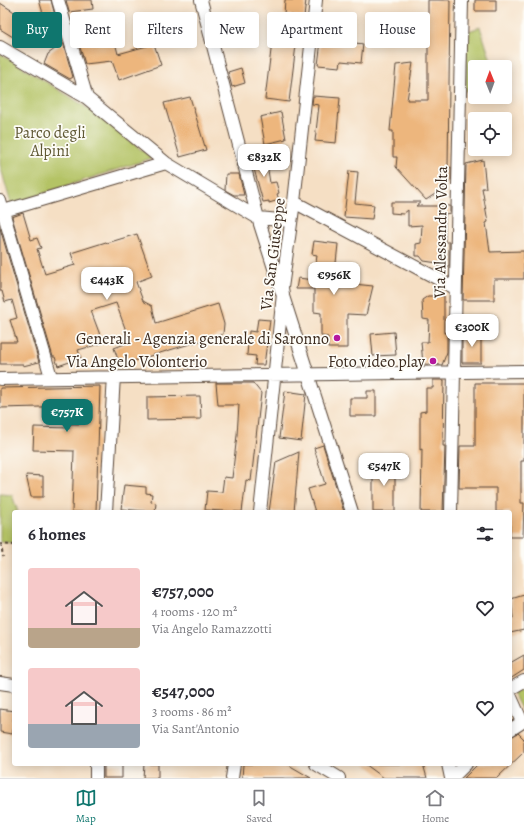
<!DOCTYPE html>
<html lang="en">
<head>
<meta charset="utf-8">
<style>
	body { margin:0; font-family:Alegreya,serif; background:#f2f2f3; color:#2b2b33; height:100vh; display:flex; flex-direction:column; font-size:15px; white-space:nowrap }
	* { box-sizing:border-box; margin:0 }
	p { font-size:13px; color:#7c7c81 }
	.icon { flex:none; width:22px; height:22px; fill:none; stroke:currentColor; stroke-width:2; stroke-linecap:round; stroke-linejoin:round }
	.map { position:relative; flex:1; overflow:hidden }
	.sheet { position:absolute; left:12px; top:510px; width:500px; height:256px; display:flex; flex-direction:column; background:#fff; border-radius:4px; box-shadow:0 2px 10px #0003 }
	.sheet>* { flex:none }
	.top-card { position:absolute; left:12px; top:12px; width:500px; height:36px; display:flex; gap:8px }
	.needle { width:26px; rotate:359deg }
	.fabs { position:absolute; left:468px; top:60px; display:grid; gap:8px }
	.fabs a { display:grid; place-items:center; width:44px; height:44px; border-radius:4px; background:#fff; box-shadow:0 2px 10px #0003; font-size:20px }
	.price { position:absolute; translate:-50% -34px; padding:0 9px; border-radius:8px; background:#fff; color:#222; font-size:13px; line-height:26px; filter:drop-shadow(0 1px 2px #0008) }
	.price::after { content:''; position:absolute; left:50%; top:24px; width:12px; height:9px; margin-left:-6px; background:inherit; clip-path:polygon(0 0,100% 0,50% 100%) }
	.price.current { background:#0f766e; color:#fff }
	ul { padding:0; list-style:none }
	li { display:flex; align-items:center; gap:12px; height:100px; padding:0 16px }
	li span { display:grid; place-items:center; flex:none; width:112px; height:80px; border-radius:4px; color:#555 }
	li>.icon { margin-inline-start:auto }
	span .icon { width:48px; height:48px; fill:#fffc; stroke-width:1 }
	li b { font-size:17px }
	h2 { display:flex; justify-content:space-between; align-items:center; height:48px; padding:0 16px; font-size:17px }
	.pill { padding:0 14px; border-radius:4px; background:#fff; box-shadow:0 2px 10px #0003; font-size:14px; line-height:36px }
	.pill.current { background:#0f766e; color:#fff }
	.tabs { display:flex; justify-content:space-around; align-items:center; height:56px; border-top:1px solid #e1e1e2; background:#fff; font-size:11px; color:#7c7c81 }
	.tabs a { display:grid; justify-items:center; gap:2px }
	.tabs .current { color:#0f766e }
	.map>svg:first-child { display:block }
</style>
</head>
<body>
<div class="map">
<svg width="524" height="778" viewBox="0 0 524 778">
	<rect width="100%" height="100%" fill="#fdfcf7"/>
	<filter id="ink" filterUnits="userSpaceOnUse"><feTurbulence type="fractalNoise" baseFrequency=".025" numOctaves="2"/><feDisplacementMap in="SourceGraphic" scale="8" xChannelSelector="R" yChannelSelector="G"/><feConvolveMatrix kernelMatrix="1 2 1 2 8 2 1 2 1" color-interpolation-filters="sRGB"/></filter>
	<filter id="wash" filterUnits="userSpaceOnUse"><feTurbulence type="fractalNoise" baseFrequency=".012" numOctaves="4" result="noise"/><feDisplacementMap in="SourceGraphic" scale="16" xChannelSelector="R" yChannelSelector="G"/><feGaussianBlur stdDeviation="0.9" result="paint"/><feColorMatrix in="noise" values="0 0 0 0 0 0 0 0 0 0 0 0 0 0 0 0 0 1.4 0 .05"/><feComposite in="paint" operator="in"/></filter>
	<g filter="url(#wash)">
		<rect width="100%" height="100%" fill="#f5dfc4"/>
		<path fill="#b4c365" stroke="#787642" d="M480 27 493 67H475V88L465 91 466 32Z
			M0 53 83 105 152 158 11 204 0 165Z
			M0 494 12 495 18 512H14V543L0 542Z
			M524 687V710L522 711 513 693Z"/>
		<g id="blocks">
			<path fill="#edb67d" d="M39 0H51L59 31 49 33Z
				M66 0H92L93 9 69 12Z
				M285 0H306L304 17 284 14Z
				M428 0H450L448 168 451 167V180L444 188 426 200 396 167 397 157H393V131H390L396 65 413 63 407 100H428Z
				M475 0H496V11H475Z
				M0 3 24 18 13 37 0 29Z
				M110 23 118 54 154 44 161 65 119 80 112 61 85 64 76 34 81 30Z
				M323 25 350 29 348 42 363 44 361 63 341 61 340 67 318 65Z
				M272 42 296 45 289 102 265 99Z
				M63 43 73 77 70 79 44 64 48 54Z
				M241 68 245 83 232 87 228 72Z
				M313 96 340 98 336 143 315 141 319 105 312 104Z
				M190 97 206 150 180 157 164 103Z
				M281 112 286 139 265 144 260 117Z
				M265 151 270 183 276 182 279 193 277 194 279 200 269 203V201L263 202 250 154Z
				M483 160 486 188H482L488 222 486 223 490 252 524 251V279H494V300H463L466 164Z
				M349 171 358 172 355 203 374 205 372 219 344 217Z
				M226 174H239L244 195H234L225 190Z
				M391 202H421L416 206H450V213L445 214V242H449V266H438V263L424 261 420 256H416V244L421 243 422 225 408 226V210L403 214 391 213Z
				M23 213 31 240 37 238 41 248 37 249 45 274 75 265 71 253 106 242 107 243 137 234 152 276 136 282 143 301 152 306 156 323 218 304 224 324 223 334 120 365 114 348 130 342 116 303 91 311 103 343 78 350 81 358 58 366 55 357H53L12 217Z
				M0 228 39 362 23 366V364H0V342H17L10 320 17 318 12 300 5 302 2 291H0Z
				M314 241 338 244 334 282 373 286 366 315 347 314V348H328V337L321 336V313L314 312V289H296L298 278 314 280 317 255 312 254Z
				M428 296H444V333H447V352L442 365 423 364 421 342H428L429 320 423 319 422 300Z
				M258 319 270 320 264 365H255L256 356 247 355 249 331 256 332Z
				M394 332 396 355 373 356 371 334Z
				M462 332H481V363H462Z
				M433 380H444L443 446H445L443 512H421L422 449 420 450V412L426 411V388H433Z
				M216 383H253L261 393 251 481 246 480 242 512 205 510 207 491 222 492 224 477 232 478 237 435 239 405H218Z
				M475 383H524V461H521V503H524L523 537H510V512H496V488H459L460 446H475Z
				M100 386 96 512H72L74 451 33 450 34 427 69 428V424H81L80 406 0 408V388Z
				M285 391 306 394 301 441 279 438Z
				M367 391H376V416H350V398H367Z
				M200 396 201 419 147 420V397Z
				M323 445 344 512H315L308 489 325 484 314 448Z
				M299 452 294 512H269L276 462Z
				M373 462H395V512H373Z
				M26 475 43 476V497H31Z
				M124 485 146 487V493L152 494 151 502 156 503 155 512 121 509Z
				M524 595V630L510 633V619L513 618 511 599Z
				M524 655V670L510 679V663Z
				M0 709 14 711 12 734 0 732Z
				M518 733 524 739V752L497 778H464L478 764H510V737Z
				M104 764H122V778H104Z
				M144 764H158V778H143Z
				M243 764H287L311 778H242Z
				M365 764H423L427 778H384Z"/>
		</g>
	</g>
	<g filter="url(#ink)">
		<use href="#blocks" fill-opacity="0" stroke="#574537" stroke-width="1"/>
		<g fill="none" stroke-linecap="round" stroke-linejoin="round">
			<g stroke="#574537" stroke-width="14">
				<path id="street" d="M58 0 87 98
					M201 0 258 218 352 512
					M0 47 87 98 166 163 258 218 291 221
					M0 201 51 377
					M294 202 455 288
					M0 212 166 163
					M0 379 524 371
					M106 512 114 376
					M260 512 283 294 282 288 294 202 316 0
					M451 512 462 0
					M0 683 14 685
					M510 689 524 681
					M510 695 522 722
					M510 730 524 721
					M316 764 339 778
					M448 764 451 778
					M96 778V764
					M232 778 234 764
					M452 778 466 764"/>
			</g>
			<path stroke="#574537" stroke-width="2" stroke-dasharray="3 3" stroke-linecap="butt" d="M0 544 14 545
				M1 544 3 557"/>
			<use href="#street" stroke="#fff" stroke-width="12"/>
		</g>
	</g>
	<g fill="#b5179e" stroke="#fdfcf7" stroke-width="1.5">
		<circle cx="337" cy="338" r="4"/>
		<circle cx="433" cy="361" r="4"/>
	</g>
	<g text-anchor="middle" stroke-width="3.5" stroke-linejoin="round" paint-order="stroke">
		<g font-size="16" fill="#5f5833" stroke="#fdfcf7">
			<text x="50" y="138">Parco degli<tspan x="50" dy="18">Alpini</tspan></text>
		</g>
		<g font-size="16" fill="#3b2a1e" stroke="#fdfcf7">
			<text transform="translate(440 232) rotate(-89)" y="6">Via Alessandro Volta</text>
			<text transform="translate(272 254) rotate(-83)" y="6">Via San Giuseppe</text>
			<text x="137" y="367">Via Angelo Volonterio</text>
		</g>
		<g font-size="16" fill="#3b2a1e" stroke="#fdfcf7" text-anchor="end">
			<text x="329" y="344">Generali - Agenzia generale di Saronno</text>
			<text x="425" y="367">Foto video play</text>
		</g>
	</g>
</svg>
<div class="fabs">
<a><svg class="needle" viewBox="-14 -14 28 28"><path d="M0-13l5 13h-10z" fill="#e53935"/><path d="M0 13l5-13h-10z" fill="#7c7c81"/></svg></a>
<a><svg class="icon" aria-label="locate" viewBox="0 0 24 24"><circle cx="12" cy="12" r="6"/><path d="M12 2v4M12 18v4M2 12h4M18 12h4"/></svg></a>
</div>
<b class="price" style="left:264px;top:178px">€832K</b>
<b class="price" style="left:334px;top:296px">€956K</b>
<b class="price" style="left:107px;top:301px">€443K</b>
<b class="price" style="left:472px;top:348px">€300K</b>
<b class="price current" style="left:67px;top:433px">€757K</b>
<b class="price" style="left:384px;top:487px">€547K</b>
<div class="top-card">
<a class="pill current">Buy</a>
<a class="pill">Rent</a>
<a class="pill">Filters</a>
<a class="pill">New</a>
<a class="pill">Apartment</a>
<a class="pill">House</a>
</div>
<section class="sheet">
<h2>6 homes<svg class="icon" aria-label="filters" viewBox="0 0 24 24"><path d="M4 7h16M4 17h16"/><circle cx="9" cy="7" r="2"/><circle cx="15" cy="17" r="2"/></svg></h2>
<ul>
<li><span style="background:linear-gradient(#f6c9c9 75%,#b9a48a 0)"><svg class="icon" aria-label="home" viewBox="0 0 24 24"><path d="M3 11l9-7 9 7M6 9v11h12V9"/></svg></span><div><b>€757,000</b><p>4 rooms · 120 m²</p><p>Via Angelo Ramazzotti</p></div><svg class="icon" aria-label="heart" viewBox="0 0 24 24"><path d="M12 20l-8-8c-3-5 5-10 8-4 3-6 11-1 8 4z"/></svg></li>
<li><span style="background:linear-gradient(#f6c9c9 70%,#9aa5b1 0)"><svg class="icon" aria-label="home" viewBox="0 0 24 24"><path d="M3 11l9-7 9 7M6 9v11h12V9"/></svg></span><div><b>€547,000</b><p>3 rooms · 86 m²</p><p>Via Sant'Antonio</p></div><svg class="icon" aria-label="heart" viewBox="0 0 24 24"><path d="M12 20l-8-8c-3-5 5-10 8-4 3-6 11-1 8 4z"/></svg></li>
</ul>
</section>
</div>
<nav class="tabs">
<a class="current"><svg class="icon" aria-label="map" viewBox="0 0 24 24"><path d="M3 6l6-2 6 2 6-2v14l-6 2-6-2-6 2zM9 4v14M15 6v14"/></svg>Map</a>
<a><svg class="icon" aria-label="saved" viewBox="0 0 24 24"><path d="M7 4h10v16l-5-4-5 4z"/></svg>Saved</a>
<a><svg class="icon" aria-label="home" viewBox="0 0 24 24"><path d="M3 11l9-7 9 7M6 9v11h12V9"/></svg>Home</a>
</nav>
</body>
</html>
